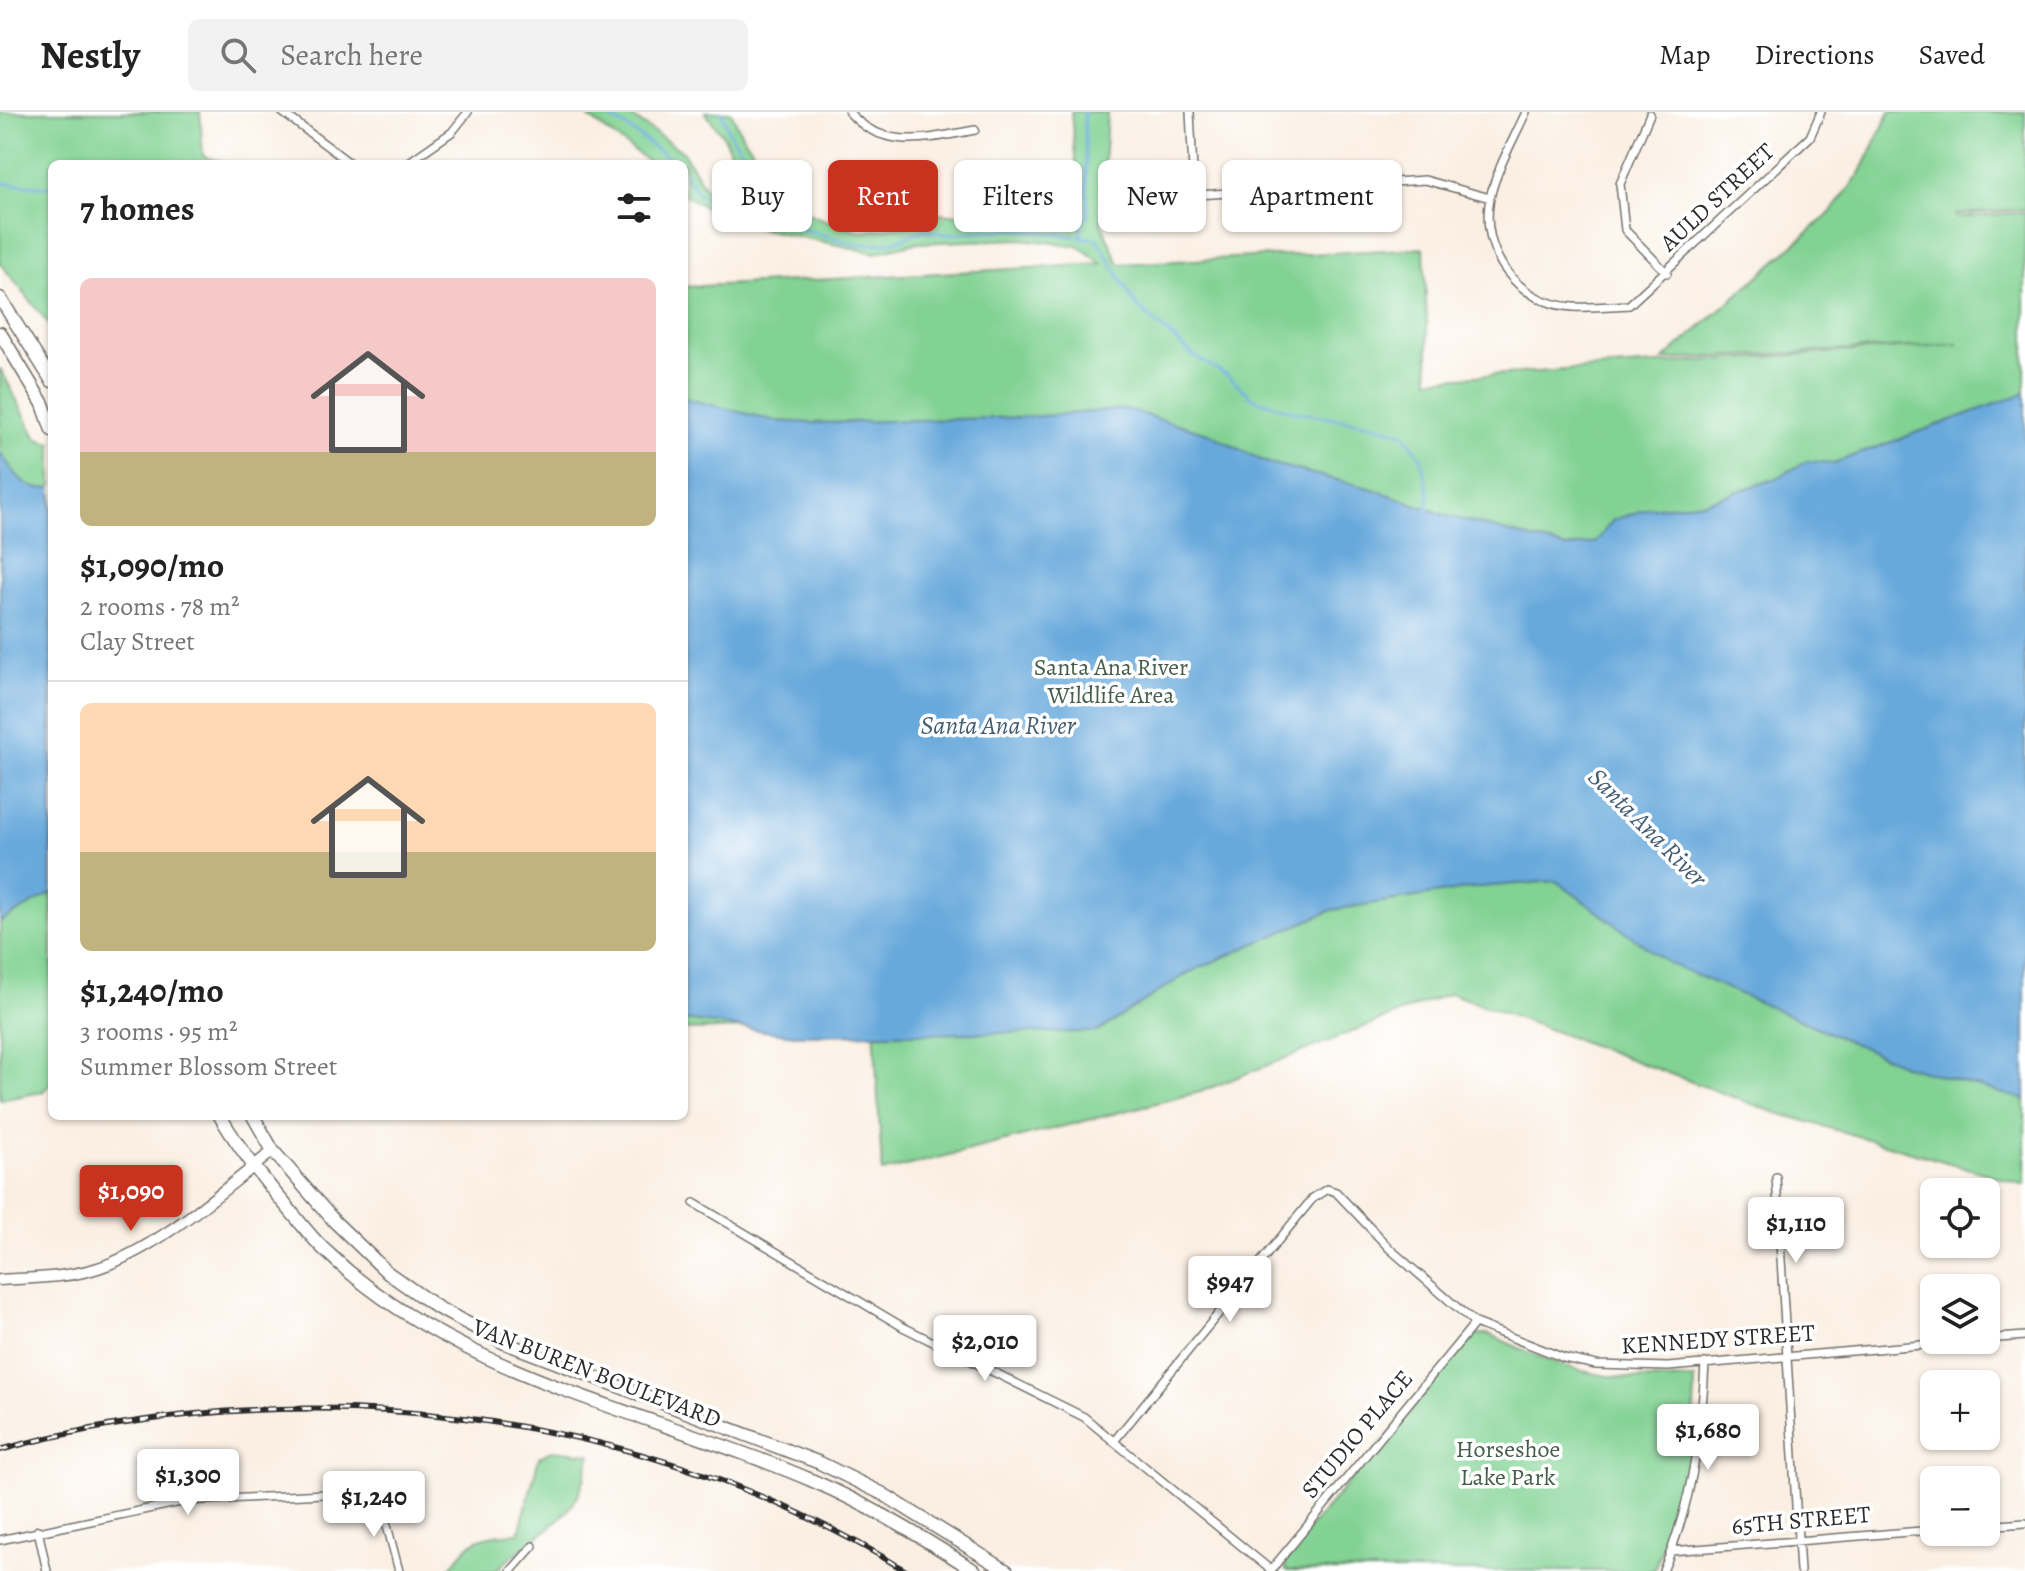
<!DOCTYPE html>
<html lang="en">
<head>
<meta charset="utf-8">
<style>
	body { margin:0; font-family:Alegreya,serif; background:#f2f2f2; color:#222; height:100vh; display:flex; flex-direction:column; font-size:30px; white-space:nowrap }
	* { box-sizing:border-box; margin:0 }
	p { font-size:26px; color:#767676 }
	.icon { flex:none; width:44px; height:44px; fill:none; stroke:currentColor; stroke-width:2; stroke-linecap:round; stroke-linejoin:round }
	.map { position:relative; flex:1; overflow:hidden }
	.panel { position:absolute; left:48px; top:48px; width:640px; height:960px; display:flex; flex-direction:column; background:#fff; border-radius:12px; box-shadow:0 2px 6px #0004 }
	.panel>* { flex:none }
	.guide { position:absolute; left:712px; top:48px; width:760px; height:72px; display:flex; gap:16px }
	.fabs { position:absolute; left:1920px; top:1066px; display:grid; gap:16px }
	.fabs a { display:grid; place-items:center; width:80px; height:80px; border-radius:12px; background:#fff; box-shadow:0 2px 6px #0004; font-size:40px }
	.price { position:absolute; translate:-50% -68px; padding:0 18px; border-radius:8px; background:#fff; color:#222; font-size:26px; line-height:52px; filter:drop-shadow(0 2px 4px #0008) }
	.price::after { content:''; position:absolute; left:50%; top:48px; width:24px; height:18px; margin-left:-12px; background:inherit; clip-path:polygon(0 0,100% 0,50% 100%) }
	.price.selected { background:#c8321e; color:#fff }
	ul { padding:0; list-style:none }
	li { display:grid; align-content:center; gap:16px; height:424px; padding:0 32px }
	li+li { border-top:2px solid #e0e0e0 }
	li span { display:grid; place-items:center; height:248px; border-radius:12px; color:#555 }
	li>.icon { margin-inline-start:auto }
	span .icon { width:144px; height:144px; fill:#fffc; stroke-width:1 }
	li b { font-size:34px }
	h2 { display:flex; justify-content:space-between; align-items:center; height:96px; padding:0 32px; font-size:34px }
	.chip { padding:0 28px; border-radius:12px; background:#fff; box-shadow:0 2px 6px #0004; font-size:28px; line-height:72px }
	.chip.selected { background:#c8321e; color:#fff }
	header { display:flex; align-items:center; gap:48px; box-sizing:border-box; height:112px; padding:0 40px; background:#fff; border-bottom:2px solid #e0e0e0 }
	header strong { font-size:38px }
	nav { display:flex; gap:44px; margin-inline-start:auto; font-size:28px }
	.search { width:560px; height:72px; background:#f2f2f2; display:flex; align-items:center; gap:20px; box-sizing:border-box; padding:0 28px; border-radius:12px; color:#767676; font-size:30px }
	.map>svg:first-child { display:block }
</style>
</head>
<body>
<header>
<strong>Nestly</strong>
<div class="search"><svg class="icon" aria-label="search" viewBox="0 0 24 24"><circle cx="10" cy="10" r="6"/><path d="M15 15l6 6"/></svg>Search here</div>
<nav><a>Map</a><a>Directions</a><a>Saved</a></nav>
</header>
<div class="map">
<svg width="2025" height="1459" viewBox="0 0 2025 1459">
	<rect width="100%" height="100%" fill="#fff"/>
	<filter id="ink" filterUnits="userSpaceOnUse"><feTurbulence type="fractalNoise" baseFrequency=".0125" numOctaves="2"/><feDisplacementMap in="SourceGraphic" scale="16" xChannelSelector="R" yChannelSelector="G"/><feConvolveMatrix kernelMatrix="1 2 1 2 8 2 1 2 1" color-interpolation-filters="sRGB"/></filter>
	<filter id="wash" filterUnits="userSpaceOnUse"><feTurbulence type="fractalNoise" baseFrequency=".006" numOctaves="4" result="noise"/><feDisplacementMap in="SourceGraphic" scale="32" xChannelSelector="R" yChannelSelector="G"/><feGaussianBlur stdDeviation="1.8" result="paint"/><feColorMatrix in="noise" values="0 0 0 0 0 0 0 0 0 0 0 0 0 0 0 0 0 1.4 0 .05"/><feComposite in="paint" operator="in"/></filter>
	<g filter="url(#wash)">
		<rect width="100%" height="100%" fill="#faefe2"/>
		<path fill="#81d293" stroke="#567e5f" stroke-width="2" d="M0 0H200L203 44 231 52H52V216L0 151Z
			M581 0H625L683 40 705 76 730 90 752 92 724 25 705 0H731L742 23 795 96 825 108 863 120 898 115 938 101 1043 110 1069 106 1079 91 1071 0H1107L1101 111 1119 152 1424 136 1429 267 1960 232 1663 248 1830 101 1860 62 1890 0H2025V97L1956 103 1957 106 2025 100V1073L1771 999 1450 881 1200 980 882 1060 874 913 684 918V175L1102 152 1079 134 1022 127 916 131 875 141 754 115 715 102 684 82V52H652Z
			M0 256 37 327 52 331V970L42 980 0 988Z
			M1480 1222H1489C1570 1261 1604 1270 1695 1267L1693 1337 1654 1459H1286L1284 1446 1471 1227Z
			M552 1338 591 1342C587 1356 584 1373 577 1385 559 1416 521 1433 496 1459H449C470 1425 480 1423 519 1421L539 1346Z"/>
		<path fill="#68a9db" stroke="#4a6a83" stroke-width="2" d="M2025 281V988L1906 954 1668 851 1556 769 1479 775 1332 798 1188 861 1097 920 794 923 684 908V286L776 309 815 311 1029 305 1125 297 1208 321 1265 350 1373 377 1448 404 1567 436 1596 430 1613 408 1649 396 1705 390 1775 367 1807 349 1834 351Z
			M0 340C13 359 25 382 52 375V781L0 810Z"/>
		<g fill="none" stroke-linecap="round" stroke-linejoin="round">
			<path stroke="#68a9db" stroke-width="3" d="M599 0 628 16 677 52
				M721 0 730 22 753 55 767 93 780 111 859 133 893 130 923 118 946 122 1014 117 1097 127 1136 193 1194 244 1228 264 1254 287 1297 300 1372 312 1403 321 1421 345 1429 384 1427 398
				M684 60 699 83 779 110
				M0 71 52 75
				M1082 124 1080 113 1088 104 1084 0"/>
		</g>
	</g>
	<g filter="url(#ink)">
		<g fill="none" stroke-linecap="round" stroke-linejoin="round">
			<g stroke="#73706b" stroke-width="10">
				<path id="street" d="M282 0 351 52
					M849 0C883 40 930 26 975 18
					M1190 0 1194 79 1198 83 1425 68 1490 86
					M1526 0C1514 27 1496 58 1490 86 1479 140 1518 192 1573 195 1591 196 1611 194 1629 193L1810 25 1821 0
					M1650 2 1620 72 1625 118 1667 161
					M406 52 452 20 468 0
					M1776 1065 1800 1459
					M694 1091 903 1215 1084 1305 1272 1459
					M1986 1227 2025 1224
					M1115 1328 1313 1086 1327 1077 1336 1080 1390 1137 1475 1211 1564 1246 1596 1253 1668 1255 1979 1228
					M1986 1414 2025 1411
					M38 1418 47 1459
					M0 1428 186 1389 363 1380 380 1387 399 1459
					M1671 1439 1934 1418
					M1271 1458 1475 1211
					M511 1459 533 1434
					M1663 1459C1691 1394 1702 1321 1705 1251"/>
			</g>
			<g stroke="#73706b" stroke-width="13">
				<path id="secondary" d="M0 1168C33 1166 67 1166 98 1156 159 1136 223 1078 273 1039"/>
			</g>
			<g stroke="#73706b" stroke-width="15">
				<path id="primary" d="M0 186 52 269
					M0 221 43 292 52 318
					M220 1004C240 1038 262 1066 288 1096 301 1111 313 1128 328 1141 460 1267 649 1298 811 1368 869 1393 922 1425 975 1459
					M253 1004 273 1039 335 1110 388 1161 438 1196 505 1231 820 1351 883 1382 1007 1459"/>
			</g>
			<use href="#street" stroke="#fff" stroke-width="7"/>
			<use href="#secondary" stroke="#fff" stroke-width="10"/>
			<use href="#primary" stroke="#fff" stroke-width="12"/>
			<g stroke="#2b2b2b" stroke-width="6">
				<path id="rail" d="M0 1338C298 1256 642 1295 906 1459"/>
			</g>
			<use href="#rail" stroke="#fff" stroke-width="3" stroke-dasharray="9" stroke-linecap="butt"/>
		</g>
	</g>
	<g text-anchor="middle" stroke-width="7" stroke-linejoin="round" paint-order="stroke">
		<g font-size="24" fill="#2b2b2b" stroke="#fff">
			<text transform="translate(1717 85) rotate(-43)" y="8">AULD STREET</text>
			<text transform="translate(1718 1227) rotate(-4)" y="8">KENNEDY STREET</text>
			<text transform="translate(597 1261) rotate(21)" y="8">VAN BUREN BOULEVARD</text>
			<text transform="translate(1357 1322) rotate(-50)" y="8">STUDIO PLACE</text>
			<text transform="translate(1801 1408) rotate(-5)" y="8">65TH STREET</text>
		</g>
		<g font-size="24" fill="#455d4a" stroke="#fff">
			<text x="1111" y="563">Santa Ana River<tspan x="1111" dy="28">Wildlife Area</tspan></text>
			<text x="1508" y="1345">Horseshoe<tspan x="1508" dy="28">Lake Park</tspan></text>
		</g>
		<g font-size="26" font-style="italic" fill="#435d71" stroke="#fff">
			<text x="998" y="622">Santa Ana River</text>
			<text transform="translate(1648 715) rotate(45)" y="9">Santa Ana River</text>
		</g>
	</g>
</svg>
<div class="fabs">
<a><svg class="icon" aria-label="locate" viewBox="0 0 24 24"><circle cx="12" cy="12" r="6"/><path d="M12 2v4M12 18v4M2 12h4M18 12h4"/></svg></a>
<a><svg class="icon" aria-label="layers" viewBox="0 0 24 24"><path d="M12 4l9 5-9 5-9-5zM3 14l9 5 9-5"/></svg></a>
<a>+</a>
<a>−</a>
</div>
<b class="price selected" style="left:131px;top:1121px">$1,090</b>
<b class="price" style="left:1796px;top:1153px">$1,110</b>
<b class="price" style="left:1230px;top:1212px">$947</b>
<b class="price" style="left:985px;top:1271px">$2,010</b>
<b class="price" style="left:1708px;top:1360px">$1,680</b>
<b class="price" style="left:188px;top:1405px">$1,300</b>
<b class="price" style="left:374px;top:1427px">$1,240</b>
<div class="guide">
<a class="chip">Buy</a>
<a class="chip selected">Rent</a>
<a class="chip">Filters</a>
<a class="chip">New</a>
<a class="chip">Apartment</a>
</div>
<section class="panel">
<h2>7 homes<svg class="icon" aria-label="filters" viewBox="0 0 24 24"><path d="M4 7h16M4 17h16"/><circle cx="9" cy="7" r="2"/><circle cx="15" cy="17" r="2"/></svg></h2>
<ul>
<li><span style="background:linear-gradient(#f6c9c9 70%,#c2b280 0)"><svg class="icon" aria-label="home" viewBox="0 0 24 24"><path d="M3 11l9-7 9 7M6 9v11h12V9"/></svg></span><div><b>$1,090/mo</b><p>2 rooms · 78 m²</p><p>Clay Street</p></div></li>
<li><span style="background:linear-gradient(#ffd9b3 60%,#c2b280 0)"><svg class="icon" aria-label="home" viewBox="0 0 24 24"><path d="M3 11l9-7 9 7M6 9v11h12V9"/></svg></span><div><b>$1,240/mo</b><p>3 rooms · 95 m²</p><p>Summer Blossom Street</p></div></li>
</ul>
</section>
</div>
</body>
</html>
